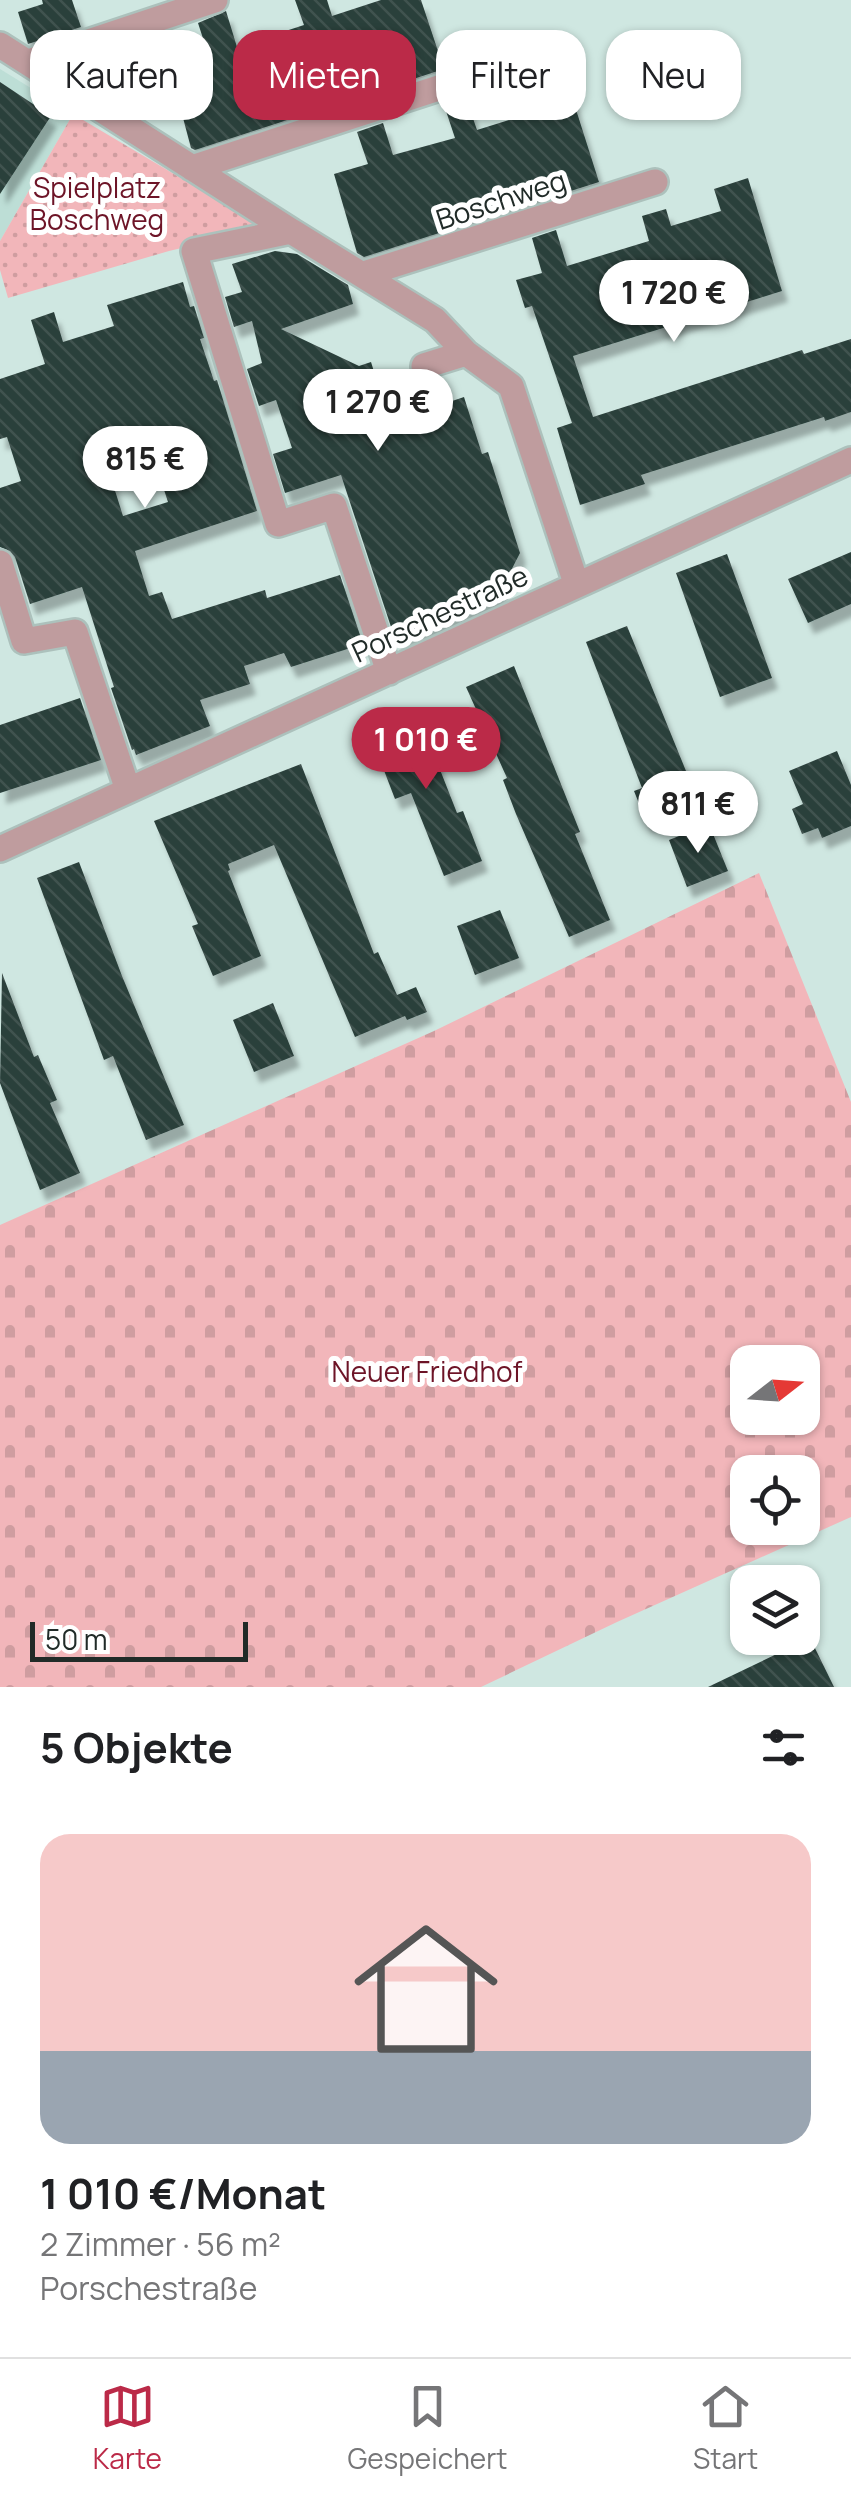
<!DOCTYPE html>
<html lang="de">
<head>
<meta charset="utf-8">
<style>
	body { margin:0; font-family:Manrope,sans-serif; background:#f2f2f2; color:#202124; height:100vh; display:flex; flex-direction:column; font-size:38px; white-space:nowrap }
	* { box-sizing:border-box; margin:0 }
	p { font-size:32px; color:#757577 }
	.icon { flex:none; width:55px; height:55px; fill:none; stroke:currentColor; stroke-width:2; stroke-linecap:round; stroke-linejoin:round }
	.map { position:relative; height:1687px; overflow:hidden }
	.panel { display:flex; flex-direction:column; background:#fff; flex:1 }
	.panel>* { flex:none }
	.banner { position:absolute; left:30px; top:30px; width:792px; height:90px; display:flex; gap:20px }
	.needle { width:65px; rotate:73deg }
	.buttons { position:absolute; left:730px; top:1345px; display:grid; gap:20px }
	.buttons a { display:grid; place-items:center; width:90px; height:90px; border-radius:20px; background:#fff; box-shadow:0 2px 8px #0004; font-size:50px }
	.scale { position:absolute; left:30px; bottom:25px; width:218px; box-sizing:border-box; padding-left:10px; border:5px solid #212b28; border-top:0; font-size:28px; line-height:35px; white-space:nowrap; color:#212b28; -webkit-text-stroke:8px #fff; paint-order:stroke }
	.price { position:absolute; translate:-50% -85px; padding:0 22px; border-radius:35px; background:#fff; color:#222; font-size:32px; line-height:65px; filter:drop-shadow(0 2px 5px #0008) }
	.price::after { content:''; position:absolute; left:50%; top:60px; width:30px; height:22px; margin-left:-15px; background:inherit; clip-path:polygon(0 0,100% 0,50% 100%) }
	.price.current { background:#bb2a48; color:#fff }
	ul { padding:0; list-style:none }
	li { display:grid; align-content:center; gap:20px; height:530px; padding:0 40px }
	li span { display:grid; place-items:center; height:310px; border-radius:30px; color:#555 }
	li>.icon { margin-inline-start:auto }
	span .icon { width:180px; height:180px; fill:#fffc; stroke-width:1 }
	li b { font-size:42px }
	h2 { display:flex; justify-content:space-between; align-items:center; height:120px; padding:0 40px; font-size:42px }
	.tag { padding:0 35px; border-radius:30px; background:#fff; box-shadow:0 2px 8px #0004; font-size:35px; line-height:90px }
	.tag.current { background:#bb2a48; color:#fff }
	.tab-bar { display:flex; justify-content:space-around; align-items:center; height:140px; border-top:2px solid #e0e0e0; background:#fff; font-size:28px; color:#757577 }
	.tab-bar a { display:grid; justify-items:center; gap:5px }
	.tab-bar .current { color:#bb2a48 }
	.map>svg:first-child { display:block }
</style>
</head>
<body>
<div class="map">
<svg width="851" height="1687" viewBox="0 0 851 1687">
	<defs>
		<pattern id="cemetery-stones" width="16" height="16" patternUnits="userSpaceOnUse" patternTransform="scale(2.5)"><rect width="16" height="16" fill="#f2b6ba"/><path d="M2 7V4a2 2 0 0 1 4 0v3zM10 15v-3a2 2 0 0 1 4 0v3z" fill="#cf9da0"/></pattern>
		<pattern id="park-dots" width="8" height="8" patternUnits="userSpaceOnUse" patternTransform="scale(2.5)"><rect width="8" height="8" fill="#f2b6ba"/><path d="M2 2h.1M6 6h.1" fill="none" stroke="#cf9da0" stroke-width="1.8" stroke-linecap="round"/></pattern>
		<pattern id="building-back-hatch" width="6" height="6" patternUnits="userSpaceOnUse" patternTransform="scale(2.5)"><rect width="6" height="6" fill="#2b3f3b"/><path d="M-1 5l2 2M0 0l6 6M5-1l2 2" fill="none" stroke="#41524f"/></pattern>
		<filter id="shadow"><feDropShadow dx="6" dy="11" stdDeviation="2.5" flood-color="#0004"/></filter>
	</defs>
	<rect width="100%" height="100%" fill="#cfe7e1"/>
	<path fill="#bdded6" d="M0 69 73 114 0 241Z"/>
	<path fill="url(#cemetery-stones)" fill-rule="evenodd" d="M759 873 851 1102V1517L617 1622 481 1687H0V1225L434 1031ZM748 1362H802V1418H748ZM748 1472H802V1528H748Z"/>
	<path fill="url(#park-dots)" d="M73 114 265 228 169 251 8 298 0 270V241Z"/>
	<path fill="url(#building-back-hatch)" fill-rule="evenodd" filter="url(#shadow)" d="M42 0H72L81 27 28 44 18 12 43 4Z
		M295 0H327L332 16 381 0H421L444 69 195 150 191 148 170 69 209 57 198 23 226 11 237 47 304 25Z
		M539 73 549 104 572 97 599 182 364 257 357 253 334 174 368 164 357 132 383 123 393 155 455 138 444 105 466 98 477 130 519 117 508 83Z
		M0 82 51 116 0 194Z
		M748 178 782 291 573 356 593 417 802 350 804 354 851 339V412L825 421 824 417 641 475 645 484 580 505 557 428 572 423 532 306 525 308 516 280 542 273 532 238 556 230 567 266 649 241 642 216 666 209 671 226 721 211 714 189Z
		M275 251 297 254 348 285 353 304 281 329 359 366 371 362 390 422 464 397 482 454 488 452 520 553 495 602 395 639 341 475 285 493 273 454 292 448 276 400 259 406 247 369 262 363 252 321 234 327 225 297 242 292 232 264Z
		M183 282 190 307 194 306 204 338 200 339 214 381 217 380 257 511 135 551 149 596 162 592 172 619 265 590 267 598 340 575 363 644 291 667 284 653 244 666 250 684 200 700 210 726 136 755 134 749 132 750 111 688 114 687 82 587 30 604 15 557 10 551 0 547V488L21 481 7 437 0 439V379L45 364 31 320 54 312 63 342 114 326 107 305ZM150 447 168 502 123 516 106 462Z
		M851 552V604L808 623 788 579Z
		M727 554 772 678 720 697 676 573Z
		M627 626 686 771 664 780 675 810 646 821 634 791 642 788 586 642Z
		M514 666 580 832 575 834 610 920 569 937 516 814 503 780 507 778 466 687Z
		M80 698 101 760 0 793V725Z
		M419 716 457 813 463 811 482 861 444 876 411 793 395 799 370 734Z
		M837 751 851 785V826L822 838 818 828 802 834 792 809 803 804 789 771Z
		M301 764 374 954 378 952 397 995 416 987 427 1012 407 1020 405 1016 355 1037 274 845 228 864 230 870 228 871 261 956 213 976 192 926 198 924 154 821Z
		M709 824 728 871 687 887 669 840Z
		M79 862 122 976 184 1125 146 1140 113 1056 104 1060 37 878Z
		M500 910 519 958 475 975 457 926Z
		M2 973 34 1057 38 1055 57 1100 50 1103 80 1173 40 1190 0 1083Z
		M273 1003 294 1056 254 1072 233 1020Z
		M810 1638 834 1687H708Z"/>
	<g fill="none" stroke-linecap="round" stroke-linejoin="round">
		<g stroke="#acc1bc" stroke-width="30">
			<path id="street" d="M0 45 291 231
				M28 62 215 0
				M192 168 556 50
				M364 274 655 182
				M424 366 466 353 511 386 576 583
				M0 563 24 641 75 632 128 790
				M389 672 334 506 278 524 194 251 291 231 435 320 466 353
				M0 849 851 460"/>
		</g>
		<use href="#street" stroke="#bf9c9e" stroke-width="25"/>
	</g>
	<g text-anchor="middle" stroke-width="10" stroke-linejoin="round" paint-order="stroke">
		<g font-size="28" fill="#6d1427" stroke="#fff">
			<text x="97" y="198">Spielplatz<tspan x="97" dy="32">Boschweg</tspan></text>
			<text x="427" y="1382">Neuer Friedhof</text>
		</g>
		<g font-size="28" fill="#212b28" stroke="#fff">
			<text transform="translate(501 200) rotate(-18)" y="10">Boschweg</text>
			<text transform="translate(440 614) rotate(-25)" y="10">Porschestraße</text>
		</g>
	</g>
</svg>
<div class="buttons">
<a><svg class="needle" viewBox="-14 -14 28 28"><path d="M0-13l5 13h-10z" fill="#e53935"/><path d="M0 13l5-13h-10z" fill="#757577"/></svg></a>
<a><svg class="icon" aria-label="locate" viewBox="0 0 24 24"><circle cx="12" cy="12" r="6"/><path d="M12 2v4M12 18v4M2 12h4M18 12h4"/></svg></a>
<a><svg class="icon" aria-label="layers" viewBox="0 0 24 24"><path d="M12 4l9 5-9 5-9-5zM3 14l9 5 9-5"/></svg></a>
</div>
<div class="scale">50 m</div>
<b class="price" style="left:674px;top:345px">1 720 €</b>
<b class="price" style="left:378px;top:454px">1 270 €</b>
<b class="price" style="left:145px;top:511px">815 €</b>
<b class="price current" style="left:426px;top:792px">1 010 €</b>
<b class="price" style="left:698px;top:856px">811 €</b>
<div class="banner">
<a class="tag">Kaufen</a>
<a class="tag current">Mieten</a>
<a class="tag">Filter</a>
<a class="tag">Neu</a>
</div>
</div>
<section class="panel">
<h2>5 Objekte<svg class="icon" aria-label="filters" viewBox="0 0 24 24"><path d="M4 7h16M4 17h16"/><circle cx="9" cy="7" r="2"/><circle cx="15" cy="17" r="2"/></svg></h2>
<ul>
<li><span style="background:linear-gradient(#f6c9c9 70%,#9aa5b1 0)"><svg class="icon" aria-label="home" viewBox="0 0 24 24"><path d="M3 11l9-7 9 7M6 9v11h12V9"/></svg></span><div><b>1 010 €/Monat</b><p>2 Zimmer · 56 m²</p><p>Porschestraße</p></div></li>
</ul>
</section>
<nav class="tab-bar">
<a class="current"><svg class="icon" aria-label="map" viewBox="0 0 24 24"><path d="M3 6l6-2 6 2 6-2v14l-6 2-6-2-6 2zM9 4v14M15 6v14"/></svg>Karte</a>
<a><svg class="icon" aria-label="saved" viewBox="0 0 24 24"><path d="M7 4h10v16l-5-4-5 4z"/></svg>Gespeichert</a>
<a><svg class="icon" aria-label="home" viewBox="0 0 24 24"><path d="M3 11l9-7 9 7M6 9v11h12V9"/></svg>Start</a>
</nav>
</body>
</html>
